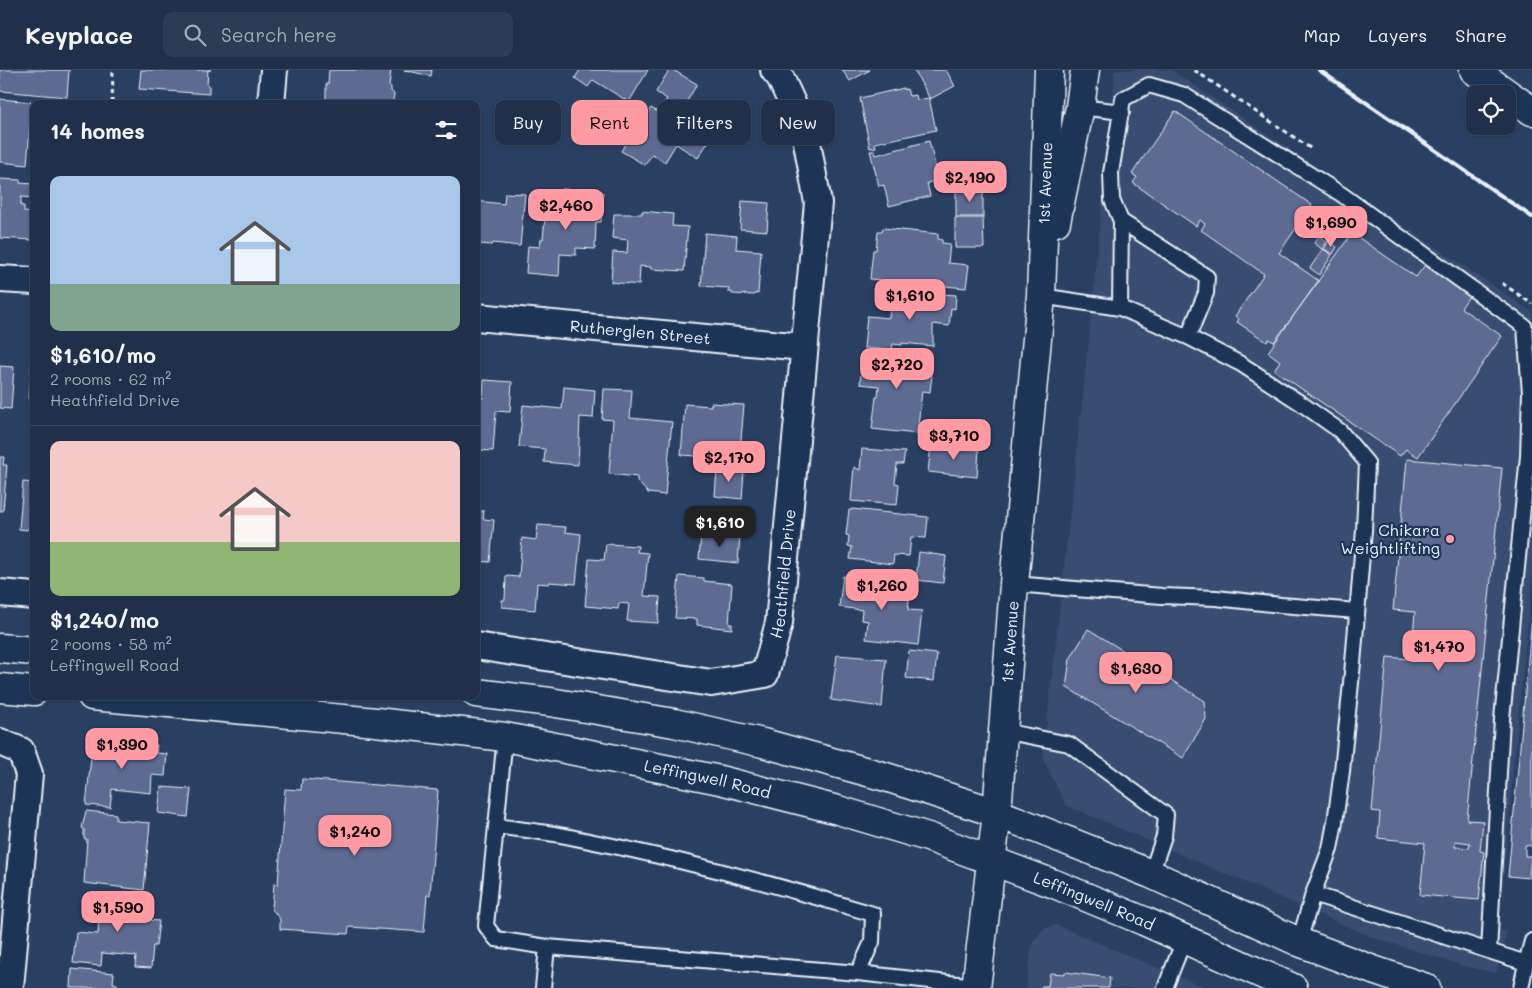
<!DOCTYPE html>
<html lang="en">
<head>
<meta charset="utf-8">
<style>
	body { margin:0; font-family:Mali,sans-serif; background:#2d3c54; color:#f1f3f6; height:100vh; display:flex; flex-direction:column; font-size:19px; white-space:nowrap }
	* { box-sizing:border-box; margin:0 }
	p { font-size:16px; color:#a2a9b5 }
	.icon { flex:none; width:28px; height:28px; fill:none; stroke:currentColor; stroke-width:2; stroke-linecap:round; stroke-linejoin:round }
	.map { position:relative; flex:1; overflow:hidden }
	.side { position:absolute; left:30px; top:30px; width:450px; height:600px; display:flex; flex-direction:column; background:#20304a; border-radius:10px; box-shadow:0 1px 4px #0004,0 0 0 1px #3d4b62 }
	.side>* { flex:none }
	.guide { position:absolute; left:495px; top:30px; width:475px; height:45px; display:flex; gap:10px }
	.buttons { position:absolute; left:1466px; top:15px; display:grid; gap:10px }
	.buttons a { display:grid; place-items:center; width:50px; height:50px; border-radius:10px; background:#20304a; box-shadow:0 1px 4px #0004,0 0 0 1px #3d4b62; font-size:25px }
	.price { position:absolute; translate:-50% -42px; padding:0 11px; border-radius:10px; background:#ff9aa2; color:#111; font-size:16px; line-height:32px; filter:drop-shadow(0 1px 2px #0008) }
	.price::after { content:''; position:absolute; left:50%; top:30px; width:15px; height:11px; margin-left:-8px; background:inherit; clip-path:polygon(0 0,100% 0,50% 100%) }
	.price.selected { background:#222; color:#fff }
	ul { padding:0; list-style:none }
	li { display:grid; align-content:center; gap:10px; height:265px; padding:0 20px }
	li+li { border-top:1px solid #3d4b62 }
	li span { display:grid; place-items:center; height:155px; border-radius:10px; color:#555 }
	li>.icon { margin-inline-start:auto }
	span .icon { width:90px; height:90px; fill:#fffc; stroke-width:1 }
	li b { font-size:21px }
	h2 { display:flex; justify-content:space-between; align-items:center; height:60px; padding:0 20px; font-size:21px }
	.chip { padding:0 18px; border-radius:10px; background:#20304a; box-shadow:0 1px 4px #0004,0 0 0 1px #3d4b62; font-size:18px; line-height:45px }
	.chip.selected { background:#ff9aa2; color:#111 }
	header { display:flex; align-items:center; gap:30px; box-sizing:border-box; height:70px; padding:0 25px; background:#20304a; border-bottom:1px solid #3d4b62 }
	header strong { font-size:24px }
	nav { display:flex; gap:28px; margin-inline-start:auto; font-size:18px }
	.search { width:350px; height:45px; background:#2d3c54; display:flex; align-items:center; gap:12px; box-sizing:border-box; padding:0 18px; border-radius:10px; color:#a2a9b5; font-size:19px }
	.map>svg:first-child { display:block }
</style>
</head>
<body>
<header>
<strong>Keyplace</strong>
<div class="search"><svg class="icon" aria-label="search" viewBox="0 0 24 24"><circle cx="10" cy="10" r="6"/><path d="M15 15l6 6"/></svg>Search here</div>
<nav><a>Map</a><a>Layers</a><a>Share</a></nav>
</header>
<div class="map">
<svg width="1532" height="918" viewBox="0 0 1532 918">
	<rect width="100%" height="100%" fill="#2a4063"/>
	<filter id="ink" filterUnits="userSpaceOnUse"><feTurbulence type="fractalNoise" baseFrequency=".02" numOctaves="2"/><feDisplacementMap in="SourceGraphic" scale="10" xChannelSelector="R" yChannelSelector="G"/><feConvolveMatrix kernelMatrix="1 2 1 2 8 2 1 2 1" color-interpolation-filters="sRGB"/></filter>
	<g filter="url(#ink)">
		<path fill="#394d71" d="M1115 0H1171L1532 242V508L1498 859 1507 862 1496 903 1464 896 1372 867 1066 735 1043 689 1088 279Z
			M1056 855 1141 891 1207 918H1026L1032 874 1043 859Z"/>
		<path fill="#5d6a91" stroke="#e8f1f8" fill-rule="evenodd" d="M0 0H69L67 27 0 21Z
			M141 0H211H208L207 15H209V24L139 19Z
			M329 0H391L389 16 391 17V21L394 24 393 30 390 34H352L326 31V14H328Z
			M404 0H432L431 6Z
			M580 0H648L629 32 593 10 588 17 575 8Z
			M669 0H673L697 14 686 33 705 45 706 43 721 52 698 88 676 74 665 92 652 84 645 95 621 81 645 41 647 43 651 38 658 42 667 29 656 22Z
			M842 0H870L850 11Z
			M914 0H946L955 16 930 29Z
			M904 18V20L907 19 909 26 916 25 917 30 929 28 936 60 875 73 876 77 870 78 860 28Z
			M0 29 32 32 27 95 0 92Z
			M1175 41 1312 135 1279 183 1319 211 1274 272 1269 269 1267 272 1237 252 1239 249 1235 246 1264 204 1201 160 1205 154 1200 150 1196 156 1133 113 1137 107 1132 104Z
			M929 71 939 110 927 113 930 126 889 136 884 115 879 116 870 81H875L876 85Z
			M0 109 20 110V113L34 114V128L21 127V136H24V142L34 143V170L0 168Z
			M562 119 603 122 601 152H596L595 179 576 178V185L560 184 559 206 526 203 528 176 540 177 541 169H543L546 137 561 139Z
			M983 119V147H956V120Z
			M505 123 525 124 520 176 493 173 492 175 480 174 476 201V131L504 134Z
			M742 131 769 133 767 161 740 159Z
			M642 141 673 144 672 156 688 157 684 201 651 199V197L640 196 639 215 611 212 613 182 627 183 628 170 612 168 614 144H642Z
			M955 148H983L984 178H955Z
			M883 158 938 164V169L942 170V173L950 174 948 193 969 195 966 218 870 209 873 180H876L878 161H882Z
			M705 163 737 166 736 179 761 181 758 224 755 223V225L732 224V222H728L729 218 701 216Z
			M1352 163 1416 207 1425 195 1470 225 1461 238 1502 266 1418 387 1406 379 1400 386 1274 300 1280 291 1268 282Z
			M1319 166 1327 172 1322 179 1314 173Z
			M1329 171 1337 177 1333 184 1324 179Z
			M1323 179 1332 185 1319 205 1310 198Z
			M900 221 956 225 955 239 951 238 949 256 933 254V276L902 273V275L893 274 892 280 864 278 867 246 889 248 890 238 898 239Z
			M885 283 925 287 924 304 932 305 930 322 922 321 917 364 872 359 876 327H878L879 316 860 314 863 287 884 288Z
			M32 285H34V330L29 329Z
			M0 296 14 297 11 339 0 338Z
			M484 310 512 312 510 342 496 341 493 381 478 380 479 370 476 369V328H483Z
			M564 317 595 320 593 348 580 347 578 395 544 392 545 379 519 377 523 335 562 339Z
			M604 319 632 320 630 348 672 352 665 425 648 423 637 411V407L609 404 613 350 602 349Z
			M711 333 744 335 739 392 696 389V386L681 385 685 334 711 336Z
			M931 375 979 380 977 407 928 402Z
			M862 379 905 382 903 394H897L895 413 899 414 897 435 851 431 854 397 860 400Z
			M0 387H4L3 395H7L3 441H0Z
			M1407 389 1502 398 1467 750 1483 751 1480 781 1484 782 1479 830 1420 825 1425 773 1378 768 1380 742 1372 741 1387 587 1411 589 1415 542 1393 540ZM1455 771 1470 773 1469 778 1455 777Z
			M717 398 744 401 742 429 715 426Z
			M23 412 34 413V458H28L27 460 19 459Z
			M852 439 928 447 926 468 911 467 909 486 894 485 893 494 850 489 852 477 848 476 849 466 846 465 849 440H852Z
			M476 441H484L483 449 494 450 490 492 476 491Z
			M538 455 566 457 565 462 581 464 576 514 549 512V514L537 513 535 540 502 537V530H505L506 506 519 507 522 468 536 470Z
			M713 463 740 465 738 493 699 489 701 464 713 465Z
			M606 474 638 476 637 482 648 483 644 526 660 527 658 553 627 551 629 534 619 533 618 539 585 536 589 489 604 490Z
			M919 482 946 486 943 513 916 510Z
			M679 506 704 508V511L732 514 729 554H732V559L697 555V549L675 548Z
			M843 506 871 509V515H880V517L910 521 908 540 922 541 918 575 866 569 868 551 861 550 862 540 839 537Z
			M1532 547V776L1525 775V786H1531L1529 808 1508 806Z
			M1088 559 1205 631 1206 649 1183 688 1066 617 1070 589Z
			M909 581 937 584 934 611 906 608Z
			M837 585 886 589 882 637 831 630Z
			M96 670 157 675 156 683 167 684 165 706 152 705 151 723 112 719 110 737 86 735 91 687H94Z
			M302 709 438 720 430 825H427L424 862 349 857 348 864 280 859V849L272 839 274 814H278L285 719 301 720Z
			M161 717 191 719 188 747 158 743Z
			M86 741 116 744V750L150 753 144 820 84 813 87 769H84V759L82 758Z
			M100 824 141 828 140 849 159 851 156 876H153L151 898 135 897 136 886 102 883 101 896 73 893 76 862 98 864Z
			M72 899 114 903 113 913 117 914V918H71Z
			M1065 902 1110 908 1109 918H1041L1042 916H1048L1050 903 1065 904Z"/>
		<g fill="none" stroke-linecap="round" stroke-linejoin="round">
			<g stroke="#e8f1f8" stroke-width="18">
				<path id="lane" d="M1080 37 1122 42
					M1121 151 1207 207 1206 223 1188 267 1241 294 1302 334 1340 361 1367 393 1364 460 1353 593 1342 701 1335 752 1330 779 1313 824 1299 872
					M1041 226 1120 238 1188 267
					M1120 238 1121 151 1112 130 1111 103 1123 29 1149 15 1184 25 1341 124 1525 257 1530 323 1528 386 1502 649 1489 881
					M1014 514 1162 526 1216 528 1281 535 1357 541
					M1003 661 1069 674 1166 745 1164 766 1151 804
					M496 756C522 760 549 762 575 768 675 788 775 814 873 844L872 872 858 903 547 877 496 869 486 856 505 667
					M1313 824 1526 893
					M858 903 976 916
					M543 918 547 877
					M1165 918 1184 870
					M1521 918 1526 893 1532 871"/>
			</g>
			<g stroke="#e8f1f8" stroke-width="30">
				<g id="street">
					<path d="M271 34 274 0"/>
					<path d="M0 209 34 211"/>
					<path id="s1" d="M476 247 804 277"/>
					<path d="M0 523 34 526"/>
					<path id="s2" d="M476 576 711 613 765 604 779 553 818 133 805 61 780 7 774 0"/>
					<path d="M0 672 21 681 29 704 10 918"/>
				</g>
			</g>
			<g stroke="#e8f1f8" stroke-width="31">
				<g id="secondary">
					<path d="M1474 0 1532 41"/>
					<path d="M1056 152 1080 37 1085 0"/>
					<path d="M0 578 34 581"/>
					<path d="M0 618 34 621"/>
					<path d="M476 623 550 632 674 653 763 673 886 707 997 743 1151 804 1299 872 1373 900 1426 918"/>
					<path id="s3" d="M92 626 376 652 505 667 720 710 838 740 928 767 990 790 1057 815 1144 851 1293 918"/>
					<path id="s4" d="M976 918 997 743 1014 514 1041 226 1049 0"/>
				</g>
			</g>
			<path stroke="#e8f1f8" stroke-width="3" stroke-dasharray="5 4" stroke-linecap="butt" d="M1194 0 1313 80
				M112 34 113 0
				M1502 213 1532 234"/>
			<use href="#lane" stroke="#1d3557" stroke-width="14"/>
			<use href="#street" stroke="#1d3557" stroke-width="26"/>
			<use href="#secondary" stroke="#1d3557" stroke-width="28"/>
			<path stroke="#e8f1f8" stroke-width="4" d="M1319 0 1532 147"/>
		</g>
	</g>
	<circle fill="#ff9aa2" stroke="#1d3557" stroke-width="2" cx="1450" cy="469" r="5"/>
	<g text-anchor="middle" stroke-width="4.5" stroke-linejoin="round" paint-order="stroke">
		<g font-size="16" fill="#e8f1f8" stroke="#1d3557">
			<text dy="6" stroke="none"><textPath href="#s4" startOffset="808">1st Avenue</textPath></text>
			<text dy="6" stroke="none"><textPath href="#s1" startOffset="165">Rutherglen Street</textPath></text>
			<text dy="6" stroke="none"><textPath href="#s2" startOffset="395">Heathfield Drive</textPath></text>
			<text dy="6" stroke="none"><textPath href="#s4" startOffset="348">1st Avenue</textPath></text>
			<text dy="6" stroke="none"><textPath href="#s3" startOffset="622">Leffingwell Road</textPath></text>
			<text dy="6" stroke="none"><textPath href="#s3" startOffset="1028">Leffingwell Road</textPath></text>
		</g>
		<g font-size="16" fill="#e8f1f8" stroke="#1d3557" text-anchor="end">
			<text x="1440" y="466">Chikara<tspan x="1440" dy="18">Weightlifting</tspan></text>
		</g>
	</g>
</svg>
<div class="buttons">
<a><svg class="icon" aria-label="locate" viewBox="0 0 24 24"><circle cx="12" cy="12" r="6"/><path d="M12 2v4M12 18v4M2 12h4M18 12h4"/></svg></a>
</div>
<b class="price" style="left:970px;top:133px">$2,190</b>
<b class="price" style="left:566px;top:161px">$2,460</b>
<b class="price" style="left:1331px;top:178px">$1,690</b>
<b class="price" style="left:910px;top:251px">$1,610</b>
<b class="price" style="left:897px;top:320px">$2,720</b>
<b class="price" style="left:954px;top:391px">$3,710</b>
<b class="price" style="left:729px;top:413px">$2,170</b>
<b class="price selected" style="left:720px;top:478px">$1,610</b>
<b class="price" style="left:882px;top:541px">$1,260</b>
<b class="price" style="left:1439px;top:602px">$1,470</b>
<b class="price" style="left:1136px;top:624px">$1,630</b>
<b class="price" style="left:122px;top:700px">$1,390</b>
<b class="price" style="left:355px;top:787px">$1,240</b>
<b class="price" style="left:118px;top:863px">$1,590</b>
<div class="guide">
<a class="chip">Buy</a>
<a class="chip selected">Rent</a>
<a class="chip">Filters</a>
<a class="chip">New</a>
</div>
<section class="side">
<h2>14 homes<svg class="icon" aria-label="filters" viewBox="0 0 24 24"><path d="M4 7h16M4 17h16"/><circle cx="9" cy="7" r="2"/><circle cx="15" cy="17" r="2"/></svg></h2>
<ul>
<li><span style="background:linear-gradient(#a9c7e8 70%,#7fa58c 0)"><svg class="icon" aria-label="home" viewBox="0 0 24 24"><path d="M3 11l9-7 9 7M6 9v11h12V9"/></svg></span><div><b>$1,610/mo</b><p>2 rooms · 62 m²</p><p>Heathfield Drive</p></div></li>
<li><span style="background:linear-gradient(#f6c9c9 65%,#8fb573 0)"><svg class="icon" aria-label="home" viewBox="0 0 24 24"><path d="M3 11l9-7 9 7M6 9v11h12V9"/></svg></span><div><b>$1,240/mo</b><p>2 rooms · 58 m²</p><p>Leffingwell Road</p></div></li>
</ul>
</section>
</div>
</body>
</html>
